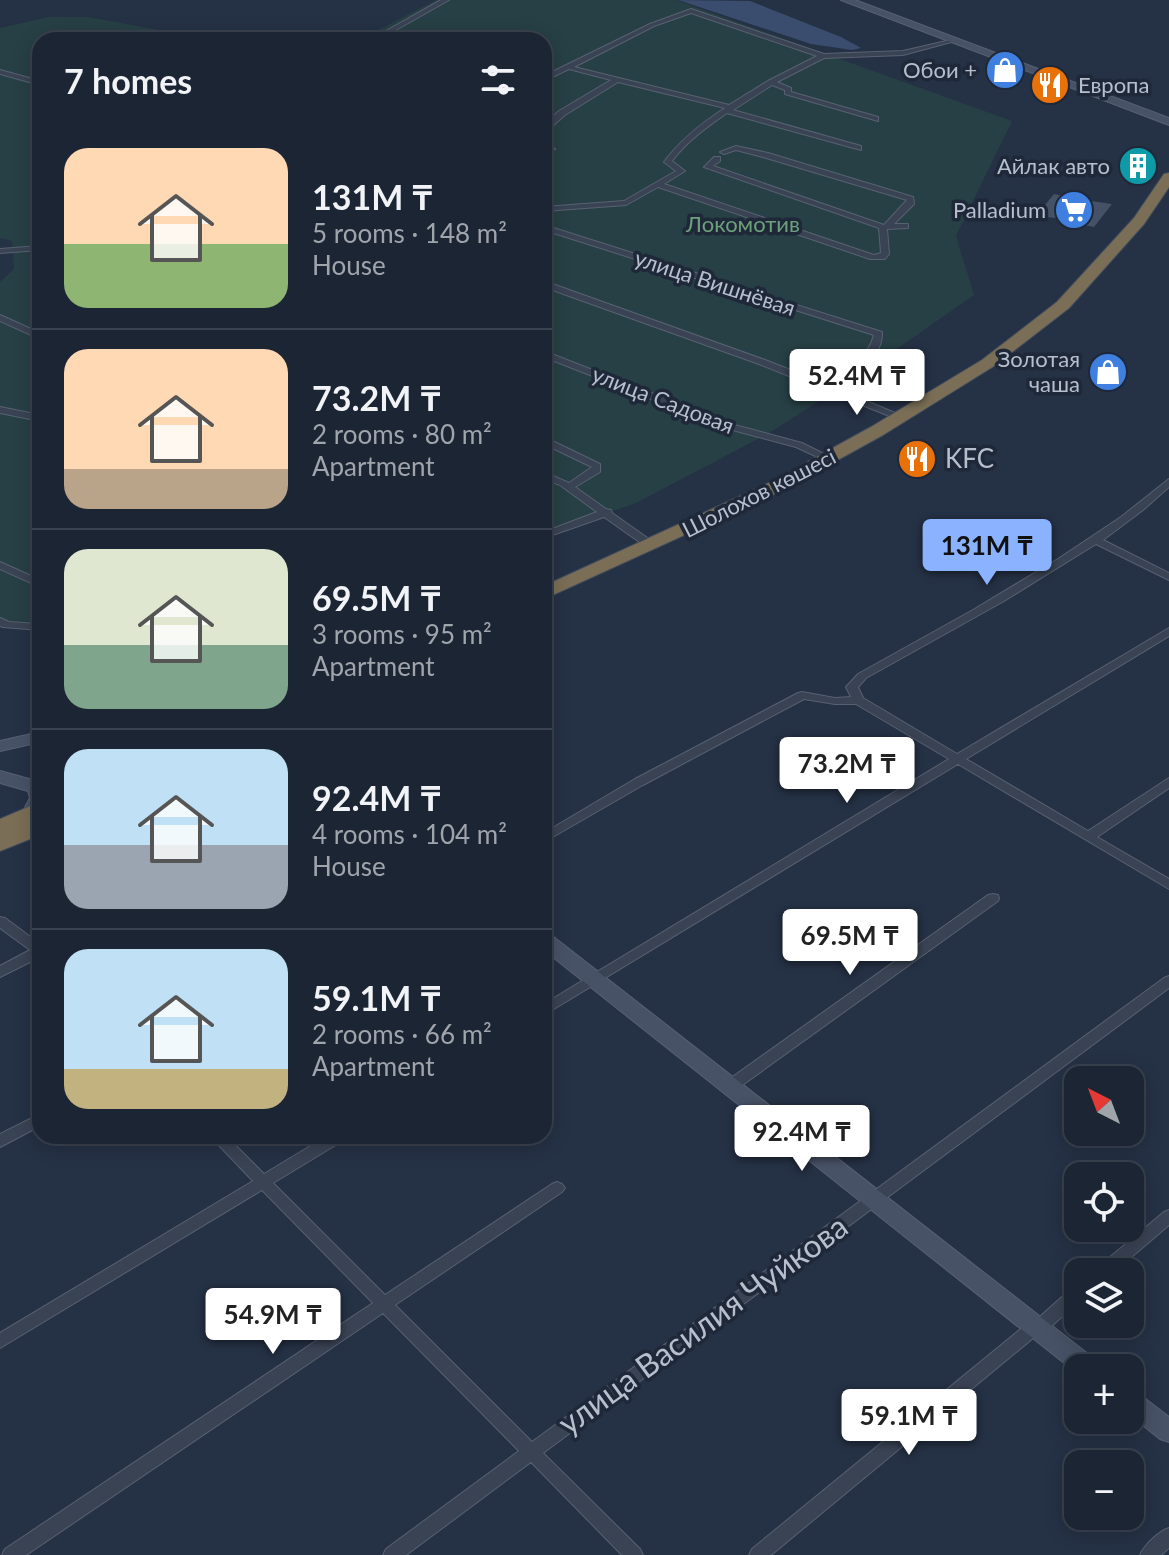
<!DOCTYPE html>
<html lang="en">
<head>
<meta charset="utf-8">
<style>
	body { margin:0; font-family:Lato,sans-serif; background:#293140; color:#f1f3f6; height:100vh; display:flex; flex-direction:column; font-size:30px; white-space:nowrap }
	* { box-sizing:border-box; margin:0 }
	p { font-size:26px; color:#a0a5ac }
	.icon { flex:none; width:44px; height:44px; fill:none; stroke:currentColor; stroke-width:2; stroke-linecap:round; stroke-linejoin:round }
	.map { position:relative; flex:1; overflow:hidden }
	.side { position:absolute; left:32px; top:32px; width:520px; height:1112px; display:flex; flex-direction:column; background:#1c2534; border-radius:24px; box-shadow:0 4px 20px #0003,0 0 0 2px #3a424f }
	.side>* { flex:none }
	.needle { width:52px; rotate:318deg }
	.buttons { position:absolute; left:1064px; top:1066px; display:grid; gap:16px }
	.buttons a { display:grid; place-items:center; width:80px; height:80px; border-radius:16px; background:#1c2534; box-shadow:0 4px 20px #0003,0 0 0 2px #3a424f; font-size:40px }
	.price { position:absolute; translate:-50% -68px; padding:0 18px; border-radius:8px; background:#fff; color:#222; font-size:26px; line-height:52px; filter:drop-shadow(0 2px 4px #0008) }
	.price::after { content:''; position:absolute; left:50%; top:48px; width:24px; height:18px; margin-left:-12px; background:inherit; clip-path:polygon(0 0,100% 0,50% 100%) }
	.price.current { background:#8bb2fe; color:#111 }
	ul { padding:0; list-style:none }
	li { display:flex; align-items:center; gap:24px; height:200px; padding:0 32px }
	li+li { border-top:2px solid #3a424f }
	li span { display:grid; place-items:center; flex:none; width:224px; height:160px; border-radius:24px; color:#555 }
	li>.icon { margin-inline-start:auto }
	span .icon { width:96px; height:96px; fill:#fffc; stroke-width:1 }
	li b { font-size:34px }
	h2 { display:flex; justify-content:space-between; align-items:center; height:96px; padding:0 32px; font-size:34px }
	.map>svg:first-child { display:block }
</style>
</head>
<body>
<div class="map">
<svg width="1169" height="1555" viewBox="0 0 1169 1555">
	<rect width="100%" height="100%" fill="#253145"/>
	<path fill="#274045" d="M436 0H676L1012 121 956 236 974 295 845 385 769 433 636 503 544 535V40H359Z
		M49 17H88L213 40H40V622L0 621V282L14 269 12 241 0 238V28Z"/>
	<path fill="#3a4d6e" d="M678 0 750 1 841 37 861 48 852 50 811 44Z"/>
	<path fill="#445167" d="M1054 194 1091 201 1112 204 1094 227 1073 223 1076 220 1036 216Z"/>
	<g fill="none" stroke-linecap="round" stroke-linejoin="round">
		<g stroke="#586171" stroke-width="2">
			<path id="street" d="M441 0H449L378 40H370Z
				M691 9 824 54 903 51 955 39V41L903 55 824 58 777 82 791 88V92L878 117V121L785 94V90L772 85 733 110 861 146V150L727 113C707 127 687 141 672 161L685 171 664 184 874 255 881 253 879 228 704 167 714 157H720V161L713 166 884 225 907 200 763 157 736 150 724 154 720 152 736 146 768 153 913 197 914 204 894 224H908V228L887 229 889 254 885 259H870L658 187 626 205 544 211V207L624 201 676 171 664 162C681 139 702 123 725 108L618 82 565 115 548 130H544V125L559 111 611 80 569 69 544 81V76L650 24ZM691 13 817 56 768 81 729 105 574 67 654 26Z
				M0 70 40 81V85L0 74Z
				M551 147 555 149 544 154V149Z
				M544 225 882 332C883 359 853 375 832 387L905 417 900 420 897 419 759 364 544 287V281L765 360 824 383C846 372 867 360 874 335L544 230Z
				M40 246V250L0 253V249Z
				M0 315 40 333V339L0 321Z
				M544 351 731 424 802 443 832 458 830 460H824L796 447 725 428 544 357Z
				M0 407 40 415V421L0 413Z
				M544 437 600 464V472L575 487 606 509 611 510 612 513 656 544 657 546 656 548H648L604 517 544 538V532L597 512 560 485 544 479V472L569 483 592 467 544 444Z
				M1169 479V487L1143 510 1103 540 1169 573V580L1096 544 1004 601 866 678 858 687 863 698 957 754 1169 628V636L966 759 1088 831 1169 778V788L1097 837 1169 879V889L958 764 544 1015V1004L949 759 856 704H835L804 699 643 785 544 842V833L635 779 798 693 802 692 835 698 851 697 846 687 858 674 973 610 1058 559 1121 517Z
				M0 562 40 580V587L0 569Z
				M0 618 9 622 40 624V630L3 627 0 626Z
				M993 894 998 895 999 898 998 901 734 1091 729 1092 724 1091 722 1087 724 1083 988 895Z
				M0 917 5 918 40 944V957L0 977V966L30 950 0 928Z
				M1169 976V988L543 1453 640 1549 643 1555H622L531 1462 406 1555H383L386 1549 519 1451 383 1313 26 1555H2L5 1549 373 1303 262 1190 0 1348V1333L253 1181 210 1136H226L264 1174 327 1136H346L344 1140 273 1183 385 1295 552 1184 557 1182 562 1184 565 1188 562 1192 395 1305 532 1442 1164 978Z
				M40 1114V1126L0 1147V1134Z
				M1169 1210V1225L1114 1272H1095L1097 1268 1164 1212Z
				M1078 1287V1302L1044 1333 1038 1334 771 1555H749L752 1549 1028 1323 1034 1322 1072 1288Z
				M1169 1528V1548L1161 1555H1140C1145 1544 1158 1532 1169 1528Z"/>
		</g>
		<g stroke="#586171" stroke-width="2">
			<path id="secondary" d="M841 0H855L1169 118V125Z
				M40 732V742L0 751V741Z
				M0 771 40 782 38 817H24L22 813 30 798 28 791 0 783Z
				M544 933 551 935 1097 1361 1100 1368H1078V1374L544 950Z
				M1130 1390 1139 1394 1169 1417V1442L1160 1439 1130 1415Z"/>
		</g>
		<g stroke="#444e5e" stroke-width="2">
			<path id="highway" d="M1169 173V187L1144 224 1069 308 994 366 883 435 783 490 544 599V586L771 482 871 427 982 360 1057 302 1134 218 1164 174Z
				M40 802V818L35 820 40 819V835L0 851V819Z"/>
		</g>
		<use href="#street" fill="#3a4354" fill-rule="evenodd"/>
		<use href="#secondary" fill="#485267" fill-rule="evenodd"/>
		<use href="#highway" fill="#7a6e56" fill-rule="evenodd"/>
	</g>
	<defs>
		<g id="shop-disc" transform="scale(2)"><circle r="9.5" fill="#3f7fe0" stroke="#1e2839"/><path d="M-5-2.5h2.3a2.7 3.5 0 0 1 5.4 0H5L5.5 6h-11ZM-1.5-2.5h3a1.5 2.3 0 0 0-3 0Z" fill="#fff"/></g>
		<g id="restaurant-disc" transform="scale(2)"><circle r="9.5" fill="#e8710a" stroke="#1e2839"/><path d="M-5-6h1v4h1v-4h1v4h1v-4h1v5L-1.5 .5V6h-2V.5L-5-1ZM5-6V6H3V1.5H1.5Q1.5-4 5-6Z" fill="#fff"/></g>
		<g id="building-disc" transform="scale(2)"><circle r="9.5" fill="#0f9aa8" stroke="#1e2839"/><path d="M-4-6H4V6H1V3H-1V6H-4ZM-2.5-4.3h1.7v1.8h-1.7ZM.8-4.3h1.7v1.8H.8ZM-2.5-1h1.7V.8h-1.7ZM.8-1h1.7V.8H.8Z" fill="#fff"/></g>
		<g id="supermarket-disc" transform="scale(2)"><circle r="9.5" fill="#3f7fe0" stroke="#1e2839"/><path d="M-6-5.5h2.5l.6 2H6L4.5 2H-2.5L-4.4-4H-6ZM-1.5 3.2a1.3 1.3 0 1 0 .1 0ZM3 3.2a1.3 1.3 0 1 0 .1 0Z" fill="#fff"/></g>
	</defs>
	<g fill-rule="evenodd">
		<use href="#shop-disc" x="1005" y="70"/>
		<use href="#restaurant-disc" x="1050" y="85"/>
		<use href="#building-disc" x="1138" y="166"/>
		<use href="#supermarket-disc" x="1074" y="210"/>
		<use href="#shop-disc" x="1108" y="372"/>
		<use href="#restaurant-disc" x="917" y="459"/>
	</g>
	<g text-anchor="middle" stroke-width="7" stroke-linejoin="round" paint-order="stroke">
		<g font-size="22" fill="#b7bfcd" stroke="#1e2839" text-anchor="end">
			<text x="977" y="78">Обои +</text>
			<text x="1078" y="93" text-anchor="start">Европа</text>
			<text x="1110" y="174">Айлак авто</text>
			<text x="1046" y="218">Palladium</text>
			<text x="1080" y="367">Золотая<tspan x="1080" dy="25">чаша</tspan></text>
		</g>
		<g font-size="22" fill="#6da07b" stroke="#1e2839">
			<text x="743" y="232">Локомотив</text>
		</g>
		<g font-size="22" fill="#b7bfcd" stroke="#1e2839">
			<text transform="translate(715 283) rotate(18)" y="8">улица Вишнёвая</text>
			<text transform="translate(663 400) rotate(21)" y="8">улица Садовая</text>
			<text transform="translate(759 493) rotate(-27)" y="8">Шолохов көшесі</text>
		</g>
		<g font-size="26" fill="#b7bfcd" stroke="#1e2839" text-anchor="start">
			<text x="945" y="468">KFC</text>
		</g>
		<g font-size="32" fill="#b7bfcd" stroke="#1e2839">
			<text transform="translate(703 1325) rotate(-36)" y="11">улица Василия Чуйкова</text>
		</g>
	</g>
</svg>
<div class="buttons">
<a><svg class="needle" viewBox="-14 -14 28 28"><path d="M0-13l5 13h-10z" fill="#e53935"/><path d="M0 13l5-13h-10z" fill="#a0a5ac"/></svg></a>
<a><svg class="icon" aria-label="locate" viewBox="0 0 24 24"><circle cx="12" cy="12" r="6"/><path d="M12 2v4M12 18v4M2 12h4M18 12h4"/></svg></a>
<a><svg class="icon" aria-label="layers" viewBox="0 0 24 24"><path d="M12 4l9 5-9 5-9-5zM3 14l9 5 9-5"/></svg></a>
<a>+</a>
<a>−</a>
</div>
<b class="price" style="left:857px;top:417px">52.4M ₸</b>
<b class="price current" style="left:987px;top:587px">131M ₸</b>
<b class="price" style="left:847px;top:805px">73.2M ₸</b>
<b class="price" style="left:850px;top:977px">69.5M ₸</b>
<b class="price" style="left:802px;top:1173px">92.4M ₸</b>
<b class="price" style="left:273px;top:1356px">54.9M ₸</b>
<b class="price" style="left:909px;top:1457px">59.1M ₸</b>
<section class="side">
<h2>7 homes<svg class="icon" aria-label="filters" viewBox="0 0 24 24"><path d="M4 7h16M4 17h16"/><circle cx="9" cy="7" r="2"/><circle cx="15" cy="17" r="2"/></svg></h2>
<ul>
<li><span style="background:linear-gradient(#ffd9b3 60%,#8fb573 0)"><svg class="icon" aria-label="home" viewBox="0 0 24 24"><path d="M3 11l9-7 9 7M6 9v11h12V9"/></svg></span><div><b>131M ₸</b><p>5 rooms · 148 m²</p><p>House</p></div></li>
<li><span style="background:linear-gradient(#ffd9b3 75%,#b9a48a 0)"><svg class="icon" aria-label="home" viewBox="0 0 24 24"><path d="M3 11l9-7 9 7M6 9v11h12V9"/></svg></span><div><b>73.2M ₸</b><p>2 rooms · 80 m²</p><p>Apartment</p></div></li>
<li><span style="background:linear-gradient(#dfe7d0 60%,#7fa58c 0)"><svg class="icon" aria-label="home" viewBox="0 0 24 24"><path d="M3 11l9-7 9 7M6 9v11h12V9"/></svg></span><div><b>69.5M ₸</b><p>3 rooms · 95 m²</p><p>Apartment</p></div></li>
<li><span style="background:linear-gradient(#bfe0f5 60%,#9aa5b1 0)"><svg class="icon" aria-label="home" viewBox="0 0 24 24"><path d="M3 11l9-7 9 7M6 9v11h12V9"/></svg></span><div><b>92.4M ₸</b><p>4 rooms · 104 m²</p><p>House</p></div></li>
<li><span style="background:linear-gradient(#bfe0f5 75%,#c2b280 0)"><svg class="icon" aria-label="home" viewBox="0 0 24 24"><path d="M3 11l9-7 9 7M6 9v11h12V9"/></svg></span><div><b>59.1M ₸</b><p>2 rooms · 66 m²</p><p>Apartment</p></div></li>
</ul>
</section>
</div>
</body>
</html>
